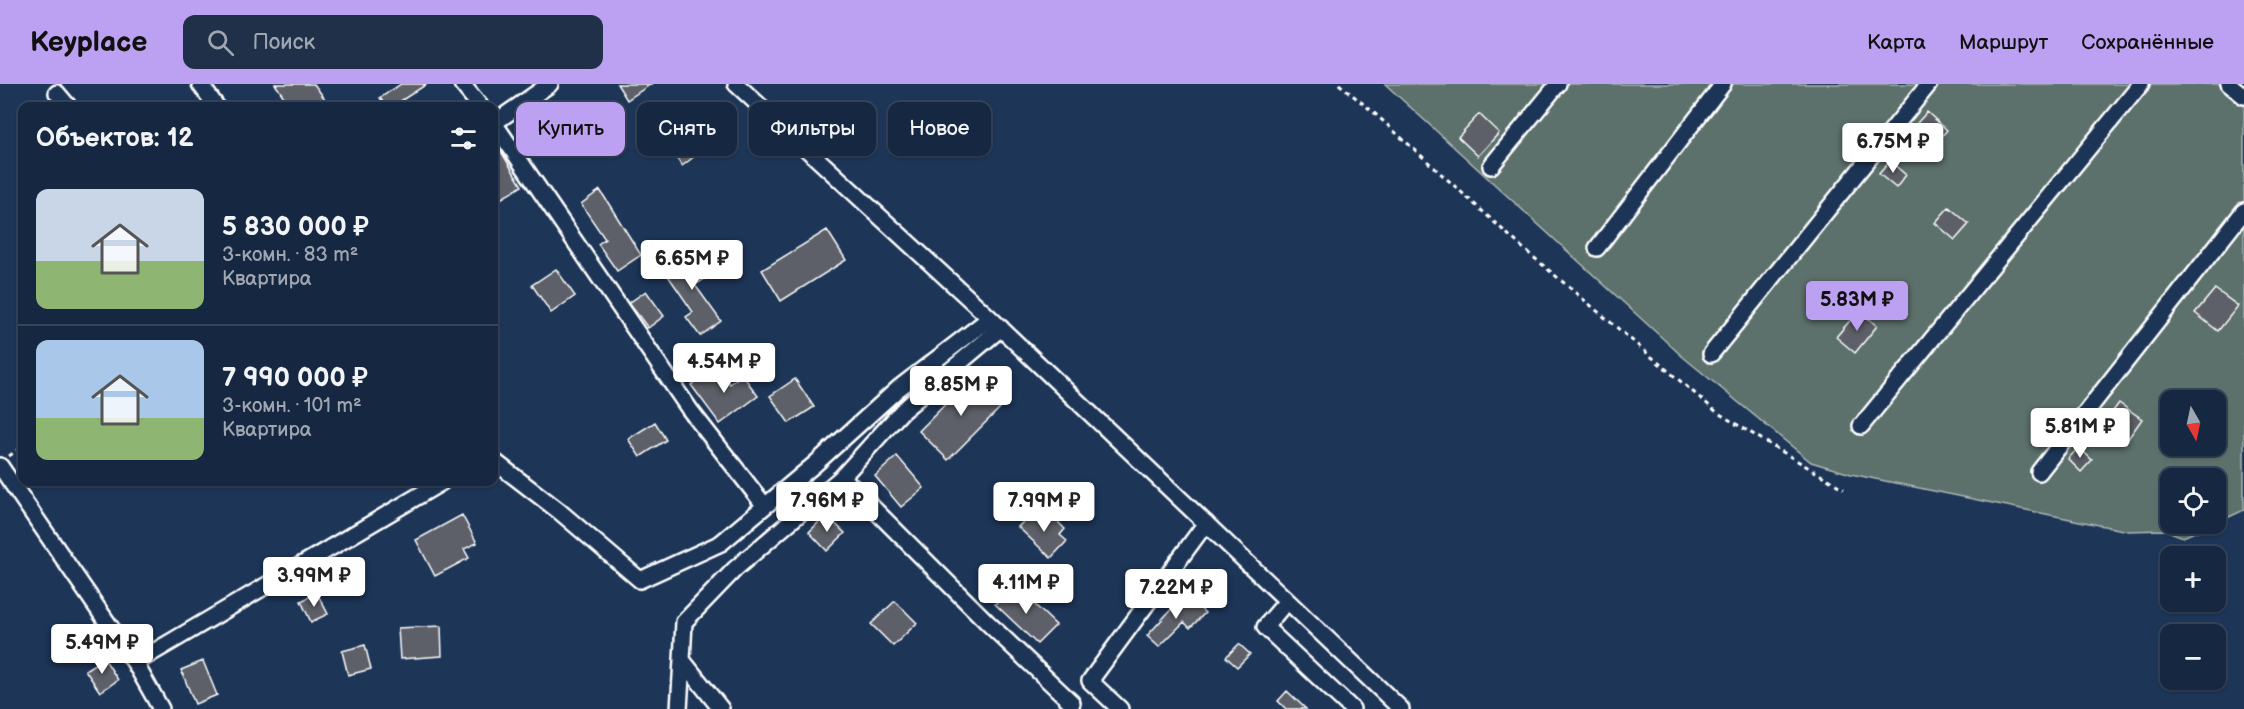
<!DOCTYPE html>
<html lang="ru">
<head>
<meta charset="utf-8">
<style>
	body { margin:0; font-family:"Balsamiq Sans",sans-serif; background:#1f3048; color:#f1f3f6; height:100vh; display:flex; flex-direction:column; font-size:22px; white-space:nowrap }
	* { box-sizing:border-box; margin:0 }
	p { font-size:20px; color:#9ea6b1 }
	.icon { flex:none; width:33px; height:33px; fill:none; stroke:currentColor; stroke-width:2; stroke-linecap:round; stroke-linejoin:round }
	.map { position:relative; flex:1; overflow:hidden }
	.drawer { position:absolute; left:18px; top:18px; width:480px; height:384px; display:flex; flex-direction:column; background:#162841; border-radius:12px; box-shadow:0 2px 4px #0004,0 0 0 2px #35445a }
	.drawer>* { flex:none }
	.guide { position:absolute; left:516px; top:18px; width:570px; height:54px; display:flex; gap:12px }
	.needle { width:39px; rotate:171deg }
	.tools { position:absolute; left:2160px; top:306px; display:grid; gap:12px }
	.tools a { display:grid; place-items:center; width:66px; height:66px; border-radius:12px; background:#162841; box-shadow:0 2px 4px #0004,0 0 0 2px #35445a; font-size:30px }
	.price { position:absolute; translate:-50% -51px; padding:0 14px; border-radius:6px; background:#fff; color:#222; font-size:20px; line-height:39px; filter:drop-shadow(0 2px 3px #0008) }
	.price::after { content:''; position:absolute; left:50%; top:36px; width:18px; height:14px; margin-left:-9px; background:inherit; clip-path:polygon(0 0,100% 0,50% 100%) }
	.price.selected { background:#bca0f2; color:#111 }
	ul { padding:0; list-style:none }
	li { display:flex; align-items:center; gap:18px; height:150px; padding:0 18px }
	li+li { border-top:2px solid #35445a }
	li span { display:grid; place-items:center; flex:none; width:168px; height:120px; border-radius:12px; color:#555 }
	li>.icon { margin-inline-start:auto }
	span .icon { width:72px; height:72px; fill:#fffc; stroke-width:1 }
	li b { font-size:26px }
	h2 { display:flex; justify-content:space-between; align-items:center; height:72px; padding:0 18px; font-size:26px }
	.pill { padding:0 21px; border-radius:12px; background:#162841; box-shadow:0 2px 4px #0004,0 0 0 2px #35445a; font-size:21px; line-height:54px }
	.pill.selected { background:#bca0f2; color:#111 }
	header { display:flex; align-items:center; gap:36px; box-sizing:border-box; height:84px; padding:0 30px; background:#bca0f2; color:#111 }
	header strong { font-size:28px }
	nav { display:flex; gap:33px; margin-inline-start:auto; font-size:21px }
	.search { width:420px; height:54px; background:#1f3048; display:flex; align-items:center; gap:15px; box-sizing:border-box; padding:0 21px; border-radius:12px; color:#9ea6b1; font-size:22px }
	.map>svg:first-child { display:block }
</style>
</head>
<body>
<header>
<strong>Keyplace</strong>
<div class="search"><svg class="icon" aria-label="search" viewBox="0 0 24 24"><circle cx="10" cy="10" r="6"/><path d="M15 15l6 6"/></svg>Поиск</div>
<nav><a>Карта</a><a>Маршрут</a><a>Сохранённые</a></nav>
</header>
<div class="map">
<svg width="2244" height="625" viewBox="0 0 2244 625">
	<rect width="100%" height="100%" fill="#1d3557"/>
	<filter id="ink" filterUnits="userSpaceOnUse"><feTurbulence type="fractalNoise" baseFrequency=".0167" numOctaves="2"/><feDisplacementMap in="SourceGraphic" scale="12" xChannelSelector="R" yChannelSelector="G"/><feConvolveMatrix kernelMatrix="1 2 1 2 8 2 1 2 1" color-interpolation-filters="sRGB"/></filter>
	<g filter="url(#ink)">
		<path fill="#5b706c" stroke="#adb8b6" stroke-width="1.5" fill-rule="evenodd" d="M1385 0H2244V426L2216 439V394H2170V440H2214L2183 453 2165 446 2128 447 1851 390 1811 378 1683 273ZM2170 316H2216V362H2170Z"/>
		<path fill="#5d6167" stroke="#fff" stroke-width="1.5" d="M275 0H314L330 22H290Z
			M401 0H427L393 22H386L380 14Z
			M617 0H651L627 16Z
			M1927 28 1947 46 1930 66 1909 48Z
			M1479 30 1499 49 1478 72 1458 53Z
			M695 46 708 62 682 82 670 65Z
			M494 56 522 102 494 119Z
			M1890 77 1906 91 1896 104 1879 90Z
			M600 106 641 171 617 187 598 160 605 155 581 120Z
			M1949 123 1969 140 1955 156 1935 139Z
			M827 146 846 176 781 217 762 186Z
			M687 166 706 194 695 201 721 237 700 252 686 233 693 228 662 183Z
			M556 185 575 212 551 229 532 201Z
			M2215 205 2238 222 2218 247 2195 229Z
			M646 207 664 232 648 244 629 219Z
			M1859 226 1877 242 1855 269 1836 253Z
			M716 282 730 300 742 290 758 312 720 340 691 301Z
			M974 291 1004 320 948 376 919 347Z
			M795 295 814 323 789 339 770 312Z
			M2119 319 2142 335 2125 359 2104 345 2110 336 2108 334Z
			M655 338 666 356 640 373 628 355Z
			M2079 363 2092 376 2081 388 2068 375Z
			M897 372 924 404 901 423 875 392Z
			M1034 427 1044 436 1050 430 1065 445 1060 451 1067 457 1051 474 1018 443Z
			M462 431 477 459 464 465 469 474 435 492 416 456Z
			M826 431 845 449 827 467 809 448Z
			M1014 501 1056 541 1037 560 995 520Z
			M317 509 328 530 311 538 301 517Z
			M1185 510 1205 529 1190 544 1184 538 1159 563 1147 552Z
			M895 517 917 539 893 562 871 540Z
			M441 542 442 572 400 575 398 544Z
			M1239 560 1250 570 1237 583 1226 573Z
			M365 561 371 585 348 591 342 567Z
			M104 574 118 596 100 608 85 586Z
			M203 577 217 611 195 620 181 586Z
			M1287 607 1306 625H1286L1278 617Z"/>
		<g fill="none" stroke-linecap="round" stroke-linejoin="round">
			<g stroke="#fff" stroke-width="20">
				<path id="minor" d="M200 0 216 22
					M462 0 480 22
					M736 0 990 234 1401 625
					M2229 0 2244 12
					M57 9 68 22
					M494 39 690 326 765 422
					M494 39 550 0
					M1491 82 1558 0
					M1597 164 1723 0
					M1711 270 1929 0
					M1861 342 2141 0
					M494 377 559 427 640 496 721 459 815 380 899 304 990 234
					M0 382 135 579 161 625
					M2039 388 2244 127
					M842 393 989 540 1072 619
					M1287 517 1265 543 1352 625
					M135 579 442 398
					M679 625 682 576
					M721 625 682 576 684 538 735 485 842 393 902 327 1001 244
					M1120 625 1090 597 1206 439"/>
			</g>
			<path stroke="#fff" stroke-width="3" stroke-dasharray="4.5 4.5" stroke-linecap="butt" d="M1339 0 1372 27 1525 166 1718 329 1844 405
				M9 372 22 363"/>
			<use href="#minor" stroke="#1d3557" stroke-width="15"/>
		</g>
	</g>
</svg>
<div class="tools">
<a><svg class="needle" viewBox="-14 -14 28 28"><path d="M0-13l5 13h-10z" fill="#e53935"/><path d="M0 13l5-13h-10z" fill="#9ea6b1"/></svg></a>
<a><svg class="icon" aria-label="locate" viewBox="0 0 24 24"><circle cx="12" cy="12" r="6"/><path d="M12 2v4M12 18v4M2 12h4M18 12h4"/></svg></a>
<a>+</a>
<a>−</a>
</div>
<b class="price" style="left:1893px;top:90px">6.75M ₽</b>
<b class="price" style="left:692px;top:207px">6.65M ₽</b>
<b class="price selected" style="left:1857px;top:248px">5.83M ₽</b>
<b class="price" style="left:724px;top:310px">4.54M ₽</b>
<b class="price" style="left:961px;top:333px">8.85M ₽</b>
<b class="price" style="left:2080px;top:375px">5.81M ₽</b>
<b class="price" style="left:827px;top:449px">7.96M ₽</b>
<b class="price" style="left:1044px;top:449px">7.99M ₽</b>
<b class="price" style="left:314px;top:524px">3.99M ₽</b>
<b class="price" style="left:1026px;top:531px">4.11M ₽</b>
<b class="price" style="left:1176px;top:536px">7.22M ₽</b>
<b class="price" style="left:102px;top:591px">5.49M ₽</b>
<div class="guide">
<a class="pill selected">Купить</a>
<a class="pill">Снять</a>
<a class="pill">Фильтры</a>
<a class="pill">Новое</a>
</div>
<section class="drawer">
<h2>Объектов: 12<svg class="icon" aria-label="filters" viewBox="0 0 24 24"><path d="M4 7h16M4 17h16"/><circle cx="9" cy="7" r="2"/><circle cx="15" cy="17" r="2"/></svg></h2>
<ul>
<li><span style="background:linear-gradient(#c9d6e8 60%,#8fb573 0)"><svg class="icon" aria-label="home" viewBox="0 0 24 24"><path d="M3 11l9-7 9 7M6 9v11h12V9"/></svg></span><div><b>5 830 000 ₽</b><p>3-комн. · 83 m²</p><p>Квартира</p></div></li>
<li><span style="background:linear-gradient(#a9c7e8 65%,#8fb573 0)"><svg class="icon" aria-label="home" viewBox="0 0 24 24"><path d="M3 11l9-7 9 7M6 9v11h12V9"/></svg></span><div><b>7 990 000 ₽</b><p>3-комн. · 101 m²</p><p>Квартира</p></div></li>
</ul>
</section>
</div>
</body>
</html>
